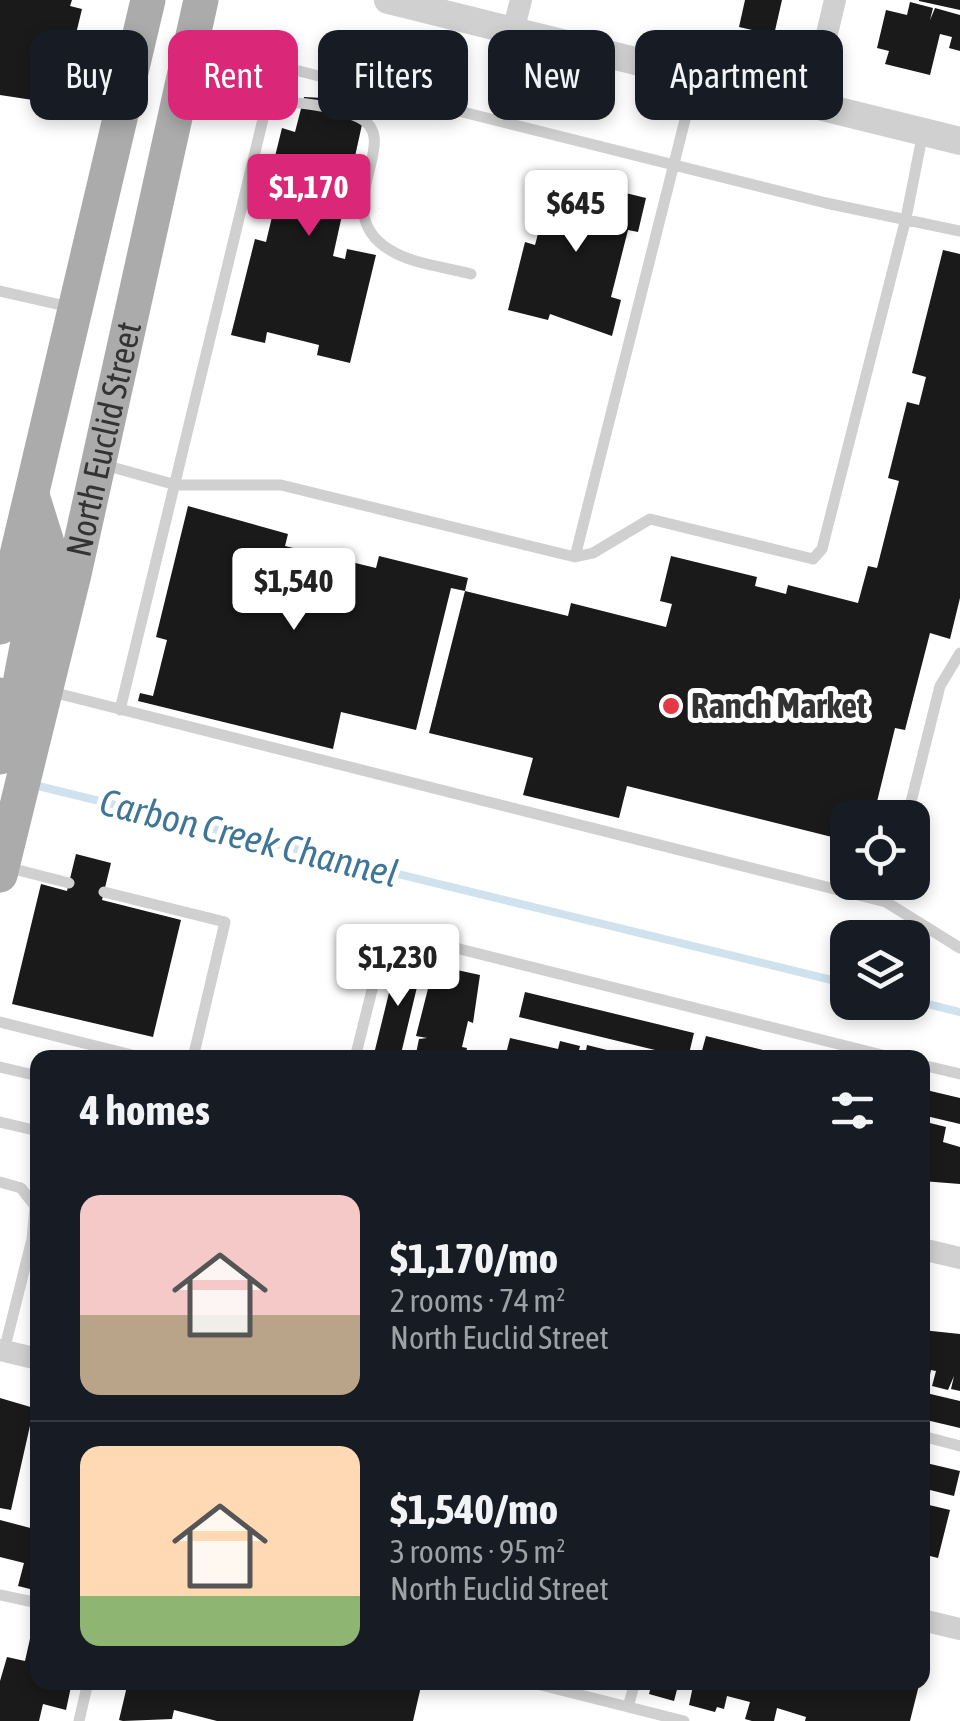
<!DOCTYPE html>
<html lang="en">
<head>
<meta charset="utf-8">
<style>
	body { margin:0; font-family:"Asap Condensed",sans-serif; background:#20242c; color:#f1f3f6; height:100vh; display:flex; flex-direction:column; font-size:38px; white-space:nowrap }
	* { box-sizing:border-box; margin:0 }
	p { font-size:32px; color:#9ea1a6 }
	.icon { flex:none; width:55px; height:55px; fill:none; stroke:currentColor; stroke-width:2; stroke-linecap:round; stroke-linejoin:round }
	.map { position:relative; flex:1; overflow:hidden }
	.panel { position:absolute; left:30px; top:1050px; width:900px; height:640px; display:flex; flex-direction:column; background:#171b24; border-radius:20px; box-shadow:0 5px 15px #0003 }
	.panel>* { flex:none }
	.top-card { position:absolute; left:30px; top:30px; width:900px; height:90px; display:flex; gap:20px }
	.fabs { position:absolute; left:830px; top:800px; display:grid; gap:20px }
	.fabs a { display:grid; place-items:center; width:100px; height:100px; border-radius:20px; background:#171b24; box-shadow:0 5px 15px #0003; font-size:50px }
	.price { position:absolute; translate:-50% -85px; padding:0 22px; border-radius:10px; background:#fff; color:#222; font-size:32px; line-height:65px; filter:drop-shadow(0 2px 5px #0008) }
	.price::after { content:''; position:absolute; left:50%; top:60px; width:30px; height:22px; margin-left:-15px; background:inherit; clip-path:polygon(0 0,100% 0,50% 100%) }
	.price.active { background:#db2777; color:#fff }
	ul { padding:0; list-style:none }
	li { display:flex; align-items:center; gap:30px; height:250px; padding:0 50px }
	li+li { border-top:2px solid #363941 }
	li span { display:grid; place-items:center; flex:none; width:280px; height:200px; border-radius:20px; color:#555 }
	li>.icon { margin-inline-start:auto }
	span .icon { width:120px; height:120px; fill:#fffc; stroke-width:1 }
	li b { font-size:42px }
	h2 { display:flex; justify-content:space-between; align-items:center; height:120px; padding:0 50px; font-size:42px }
	.chip { padding:0 35px; border-radius:20px; background:#171b24; box-shadow:0 5px 15px #0003; font-size:35px; line-height:90px }
	.chip.active { background:#db2777; color:#fff }
	.map>svg:first-child { display:block }
</style>
</head>
<body>
<div class="map">
<svg width="960" height="1721" viewBox="0 0 960 1721">
	<rect width="100%" height="100%" fill="#fff"/>
	<g fill="none" stroke-linecap="round" stroke-linejoin="round">
		<path stroke="#cfe2ee" stroke-width="8" d="M34 785 848 984
			M912 1000 960 1012"/>
	</g>
	<path fill="#1a1a1a" d="M0 0H72L70 6 82 9 59 104 0 95Z
		M745 0H782L774 35 739 27Z
		M919 0H960V10L919 1Z
		M910 2 933 8 930 20 935 8 960 15V51L949 48 952 37 940 34 930 75 885 64 889 51 877 48 886 10 907 15Z
		M304 97 342 99 365 111 333 256 345 259 347 249 376 255 350 363 317 355 319 345 267 332 265 343 231 335 255 239 266 242 277 196 266 193 282 128 295 132Z
		M542 172 567 178 564 187 599 196 601 187 646 198 638 232 628 230 611 297 621 300 612 336 550 314 548 320 508 310 525 242 535 245 547 200 536 197Z
		M943 250 960 254V598L950 639 930 633 905 730 895 728 873 818H848V841L627 786 619 818 523 795 533 758 429 733 465 591 568 616 571 603 666 627 672 604 660 601 671 556 757 577 755 586 786 594 788 585 858 603 868 566 877 568 899 481 888 478 907 402 919 405 926 377 912 373Z
		M188 506 288 534 285 546 376 568 379 556 468 578 465 591 451 588 416 730 341 712 333 749 138 701 140 693 153 696 167 640 156 637Z
		M76 854 111 863 102 900 181 920 153 1037 12 1004 41 884 67 891Z
		M398 956 423 962 400 1058H373Z
		M434 965 480 975 473 1023 468 1021 462 1047 467 1048 465 1058H415L419 1039 427 1038 416 1036Z
		M525 992 694 1033 688 1058 519 1017Z
		M706 1036 788 1056V1058H700Z
		M510 1038 558 1049 560 1041 580 1046 578 1054 585 1056 587 1045 611 1051 610 1058H505Z
		M922 1089 960 1098V1124L922 1115Z
		M922 1121 946 1127 943 1142 960 1147V1184L922 1181Z
		M922 1330 960 1334V1391L951 1389 954 1376 948 1390 932 1386 936 1371 931 1370 929 1380 922 1378Z
		M922 1392 960 1401V1428L922 1419Z
		M0 1398 34 1408 11 1510 0 1508Z
		M922 1462 960 1471 954 1496 922 1488Z
		M925 1504 950 1510 938 1558 922 1554Z
		M0 1520 38 1530V1591L18 1586 24 1563 0 1557Z
		M36 1612 38 1682H72L66 1710 43 1704 39 1721H0V1681L7 1657 25 1661Z
		M128 1682H422L413 1721H217L174 1710 172 1719 123 1721 119 1720Z
		M652 1682H679L674 1701 649 1694Z
		M686 1682H907L919 1685 910 1721H805L806 1717 777 1708 774 1721H752L745 1719 750 1702 727 1696 724 1709 717 1707 715 1712 689 1705 693 1686Z"/>
	<g fill="none" stroke-linecap="round" stroke-linejoin="round">
		<path stroke="#d0d0d0" stroke-width="11" d="M267 100C296 103 331 104 358 117 407 139 324 210 390 250 412 264 446 267 471 274
			M0 291 70 307
			M101 464 176 485H281L575 557 593 553 650 519 813 559 822 549 906 218 923 132
			M575 557 696 76
			M48 691 886 902 960 948
			M120 710 272 82 287 68 826 203 960 231
			M907 818 940 686 960 653
			M6 867 69 883
			M104 892 225 922 193 1058
			M886 902 891 882
			M0 1022 144 1058
			M355 1058 381 954 400 934 894 1058
			M922 1065 960 1074
			M0 1067 38 1076
			M0 1122 38 1131
			M0 1182 21 1188 35 1206 32 1239 4 1351
			M922 1436 960 1446
			M0 1595 38 1603
			M529 1682 684 1721
			M628 1707 635 1682
			M79 1721 88 1682"/>
		<path stroke="#d0d0d0" stroke-width="22" d="M513 31 521 0
			M810 105 835 0
			M922 1249 960 1258
			M0 1350 38 1359
			M922 1620 960 1629"/>
		<path stroke="#d0d0d0" stroke-width="28" d="M388 0 960 141"/>
		<g stroke="#ababab" stroke-width="35">
			<path d="M32 495 47 543 21 678 28 685 44 690"/>
			<path d="M0 627 148 0"/>
			<path d="M0 695 9 702 0 757"/>
			<path id="s1" d="M0 875 74 574 201 0"/>
		</g>
	</g>
	<circle fill="#e63946" stroke="#fff" stroke-width="4" cx="671" cy="706" r="10"/>
	<g text-anchor="middle" stroke-width="10" stroke-linejoin="round" paint-order="stroke">
		<g font-size="35" fill="#333" stroke="#fff">
			<text dy="12" stroke="none"><textPath href="#s1" startOffset="448">North Euclid Street</textPath></text>
		</g>
		<g font-size="35" font-weight="bold" fill="#333" stroke="#fff" text-anchor="start">
			<text x="691" y="718">Ranch Market</text>
		</g>
		<g font-size="38" font-style="italic" fill="#3f7597" stroke="#fff">
			<text transform="translate(249 838) rotate(14)" y="13">Carbon Creek Channel</text>
		</g>
	</g>
</svg>
<div class="fabs">
<a><svg class="icon" aria-label="locate" viewBox="0 0 24 24"><circle cx="12" cy="12" r="6"/><path d="M12 2v4M12 18v4M2 12h4M18 12h4"/></svg></a>
<a><svg class="icon" aria-label="layers" viewBox="0 0 24 24"><path d="M12 4l9 5-9 5-9-5zM3 14l9 5 9-5"/></svg></a>
</div>
<b class="price active" style="left:309px;top:239px">$1,170</b>
<b class="price" style="left:576px;top:255px">$645</b>
<b class="price" style="left:294px;top:633px">$1,540</b>
<b class="price" style="left:398px;top:1009px">$1,230</b>
<div class="top-card">
<a class="chip">Buy</a>
<a class="chip active">Rent</a>
<a class="chip">Filters</a>
<a class="chip">New</a>
<a class="chip">Apartment</a>
</div>
<section class="panel">
<h2>4 homes<svg class="icon" aria-label="filters" viewBox="0 0 24 24"><path d="M4 7h16M4 17h16"/><circle cx="9" cy="7" r="2"/><circle cx="15" cy="17" r="2"/></svg></h2>
<ul>
<li><span style="background:linear-gradient(#f6c9c9 60%,#b9a48a 0)"><svg class="icon" aria-label="home" viewBox="0 0 24 24"><path d="M3 11l9-7 9 7M6 9v11h12V9"/></svg></span><div><b>$1,170/mo</b><p>2 rooms · 74 m²</p><p>North Euclid Street</p></div></li>
<li><span style="background:linear-gradient(#ffd9b3 75%,#8fb573 0)"><svg class="icon" aria-label="home" viewBox="0 0 24 24"><path d="M3 11l9-7 9 7M6 9v11h12V9"/></svg></span><div><b>$1,540/mo</b><p>3 rooms · 95 m²</p><p>North Euclid Street</p></div></li>
</ul>
</section>
</div>
</body>
</html>
